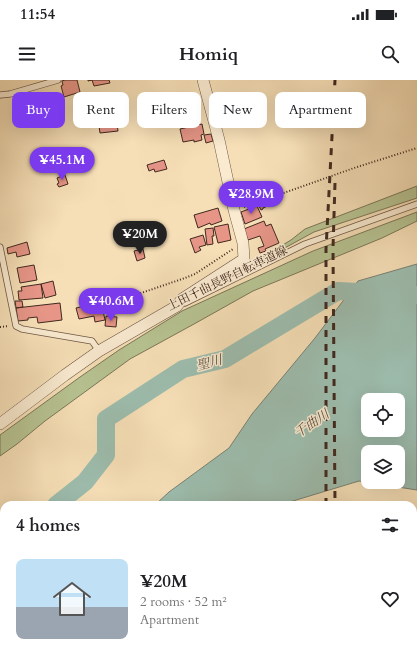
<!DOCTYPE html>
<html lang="en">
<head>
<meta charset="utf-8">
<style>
	body { margin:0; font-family:Cardo,"Noto Serif JP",serif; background:#f6f6f6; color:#202124; height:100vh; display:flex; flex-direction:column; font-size:15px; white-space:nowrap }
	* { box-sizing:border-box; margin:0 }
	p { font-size:13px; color:#757577 }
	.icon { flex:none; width:22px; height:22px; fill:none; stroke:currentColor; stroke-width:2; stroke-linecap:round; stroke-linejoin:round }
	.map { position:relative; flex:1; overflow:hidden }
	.details { position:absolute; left:0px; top:421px; width:417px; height:156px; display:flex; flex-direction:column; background:#fff; border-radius:12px 12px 0 0; box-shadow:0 4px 16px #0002 }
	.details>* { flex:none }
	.top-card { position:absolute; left:12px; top:12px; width:393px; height:36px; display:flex; gap:8px }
	.controls { position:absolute; left:361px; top:313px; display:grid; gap:8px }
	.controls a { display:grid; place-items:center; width:44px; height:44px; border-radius:8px; background:#fff; box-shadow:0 4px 16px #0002; font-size:20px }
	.price { position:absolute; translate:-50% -34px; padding:0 9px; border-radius:14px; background:#7c3aed; color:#fff; font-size:13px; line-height:26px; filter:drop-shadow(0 1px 2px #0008) }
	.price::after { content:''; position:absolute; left:50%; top:24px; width:12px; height:9px; margin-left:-6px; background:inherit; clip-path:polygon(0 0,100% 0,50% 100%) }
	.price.selected { background:#222; color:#fff }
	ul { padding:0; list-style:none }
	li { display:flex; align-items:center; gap:12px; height:100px; padding:0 16px }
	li+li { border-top:1px solid #e0e0e0 }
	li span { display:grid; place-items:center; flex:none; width:112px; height:80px; border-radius:8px; color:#555 }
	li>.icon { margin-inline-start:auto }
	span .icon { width:48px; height:48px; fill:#fffc; stroke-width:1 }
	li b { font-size:17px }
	h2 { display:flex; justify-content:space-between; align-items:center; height:48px; padding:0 16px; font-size:17px }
	.tag { padding:0 14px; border-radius:8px; background:#fff; box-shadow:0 4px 16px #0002; font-size:14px; line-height:36px }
	.tag.selected { background:#7c3aed; color:#fff }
	.status { display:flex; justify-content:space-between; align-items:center; height:28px; padding:0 20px; background:#fff; direction:ltr }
	.status svg { height:11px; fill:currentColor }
	header { display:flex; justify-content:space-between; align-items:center; height:52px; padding:0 16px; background:#fff; font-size:18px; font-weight:700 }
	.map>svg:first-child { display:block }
</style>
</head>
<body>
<div class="status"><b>11:54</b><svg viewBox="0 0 49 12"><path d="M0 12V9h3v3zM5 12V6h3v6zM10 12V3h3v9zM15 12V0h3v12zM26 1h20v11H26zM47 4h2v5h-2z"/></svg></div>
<header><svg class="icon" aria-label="menu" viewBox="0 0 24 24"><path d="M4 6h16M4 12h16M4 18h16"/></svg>Homiq<svg class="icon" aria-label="search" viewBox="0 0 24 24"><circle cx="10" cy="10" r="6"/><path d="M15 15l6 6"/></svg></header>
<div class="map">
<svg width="417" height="577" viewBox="0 0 417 577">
	<rect width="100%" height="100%" fill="#f6dfb7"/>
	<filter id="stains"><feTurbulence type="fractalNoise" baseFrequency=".005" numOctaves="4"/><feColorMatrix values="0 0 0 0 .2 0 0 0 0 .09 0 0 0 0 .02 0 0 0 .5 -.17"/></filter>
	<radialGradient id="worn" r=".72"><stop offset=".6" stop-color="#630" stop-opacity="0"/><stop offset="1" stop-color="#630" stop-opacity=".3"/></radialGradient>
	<path fill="#b7c392" stroke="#7c7658" d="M417 106V118L314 152 261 181 189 217 249 181 261 178 291 160 305 149Z
		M417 132V141L382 158 253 211 194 244 130 279 45 341 17 364 0 376V355L80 297 119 270 182 231 313 171Z"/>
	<path fill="#9dbdae" stroke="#788275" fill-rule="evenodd" d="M417 184V410L359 401 283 424 282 425H155L169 412 229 368 252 334 315 258 358 201ZM368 320H398V350H368ZM368 372H398V402H368Z
		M32 573H134L130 577H29Z"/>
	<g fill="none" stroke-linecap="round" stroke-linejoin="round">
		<path stroke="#9dbdae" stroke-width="18" d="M56 425 85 402 106 375V339L183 289 225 279 338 211 417 215
			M0 518 4 515"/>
	</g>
	<path fill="#e69587" stroke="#41291f" d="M65 0H77L80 12 64 17 61 6 63 5 62 1Z
		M88 0H109L110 3 94 6 92 0 88 1Z
		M114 22 115 27 104 30 103 25Z
		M116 37 118 51 100 53 98 39Z
		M202 44 204 54 201 55 202 60 194 62V60L183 62 180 49Z
		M211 54 213 61 206 63 204 55Z
		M164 80 167 89 155 92 154 89 149 91 147 85Z
		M65 95 68 104 59 107 57 104 59 103 57 98Z
		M268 120 270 125 263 128V129L261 130 258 124Z
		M257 126 262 137 245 144 241 132Z
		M218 128 222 141 211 145 210 143 198 148 194 135Z
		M264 141 266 146 271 144 279 163 265 169 266 171 260 173 258 168 264 166 260 156 248 160 244 149Z
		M228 144 231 160 218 163 214 147Z
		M213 148 214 156H212L213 164 207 165 205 149Z
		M203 155 206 165 199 167 201 170 195 173 190 159Z
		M27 162 30 174 17 177 16 172 8 174 7 168Z
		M143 169 145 178 137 181 134 171Z
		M34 185 37 200 20 203 17 188Z
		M53 201 56 215 45 218 41 204Z
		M41 204 43 218 19 220 18 211H22L21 207Z
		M100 216 105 240 95 242 94 236 79 239 76 228 88 225 86 219Z
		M15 221H22L23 227 16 228Z
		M60 223 62 240 38 243 37 237 28 238V240L18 241 16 228Z
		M106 236 117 237 116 247 105 246Z"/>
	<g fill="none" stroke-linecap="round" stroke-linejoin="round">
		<g stroke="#6e5645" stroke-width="7">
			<path id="service" d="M0 15 10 14 58 0
				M0 167 16 246 22 249 92 261 99 271
				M185 223 305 164 417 124"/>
		</g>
		<g stroke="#6e5645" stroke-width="12">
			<path id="minor" d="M0 344 65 295 99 271 177 226 182 219 244 179 243 163 234 130 219 60 203 0"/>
		</g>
		<path stroke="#41291f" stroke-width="2" stroke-dasharray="1 2" stroke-linecap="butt" d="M244 127 354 88 417 68
			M109 224 185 198 195 194 233 169
			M0 247 9 246"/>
		<use href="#service" stroke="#f9ead0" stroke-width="5.5"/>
		<use href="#minor" stroke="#f9ead0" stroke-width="11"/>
		<path stroke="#41291f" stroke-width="3" stroke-dasharray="7 7" stroke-linecap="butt" d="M335 103 333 168 335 425
			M326 425V169L335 0
			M327 573V577
			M336 573V577"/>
	</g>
	<g text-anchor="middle" stroke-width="3" stroke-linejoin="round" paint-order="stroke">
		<g font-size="12" fill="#41291f" stroke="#f9ead0">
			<text transform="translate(227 198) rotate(-26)" y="4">上田千曲長野自転車道線</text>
		</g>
		<g font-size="13" font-style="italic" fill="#584e43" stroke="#f9ead0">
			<text transform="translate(209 282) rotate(-15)" y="5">聖川</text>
			<text transform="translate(311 343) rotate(-34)" y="5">千曲川</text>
		</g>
	</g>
	<rect width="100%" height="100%" filter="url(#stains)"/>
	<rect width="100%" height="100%" fill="url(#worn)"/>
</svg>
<div class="controls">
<a><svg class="icon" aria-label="locate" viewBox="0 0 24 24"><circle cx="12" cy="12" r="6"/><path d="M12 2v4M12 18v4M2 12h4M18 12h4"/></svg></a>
<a><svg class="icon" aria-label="layers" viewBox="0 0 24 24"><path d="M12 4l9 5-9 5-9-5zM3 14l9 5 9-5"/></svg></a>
</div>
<b class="price" style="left:62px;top:101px">¥45.1M</b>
<b class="price" style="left:251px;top:135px">¥28.9M</b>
<b class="price selected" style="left:140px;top:175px">¥20M</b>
<b class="price" style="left:111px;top:242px">¥40.6M</b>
<div class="top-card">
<a class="tag selected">Buy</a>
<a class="tag">Rent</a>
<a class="tag">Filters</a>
<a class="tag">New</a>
<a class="tag">Apartment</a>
</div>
<section class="details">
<h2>4 homes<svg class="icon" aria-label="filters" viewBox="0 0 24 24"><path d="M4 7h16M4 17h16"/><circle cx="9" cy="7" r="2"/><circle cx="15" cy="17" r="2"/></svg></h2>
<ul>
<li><span style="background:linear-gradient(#bfe0f5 60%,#9aa5b1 0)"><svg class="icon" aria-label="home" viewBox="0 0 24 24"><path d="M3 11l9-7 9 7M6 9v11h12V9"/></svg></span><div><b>¥20M</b><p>2 rooms · 52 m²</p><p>Apartment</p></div><svg class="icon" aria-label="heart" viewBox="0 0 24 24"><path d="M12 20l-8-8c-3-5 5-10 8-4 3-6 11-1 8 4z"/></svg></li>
</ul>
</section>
</div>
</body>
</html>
